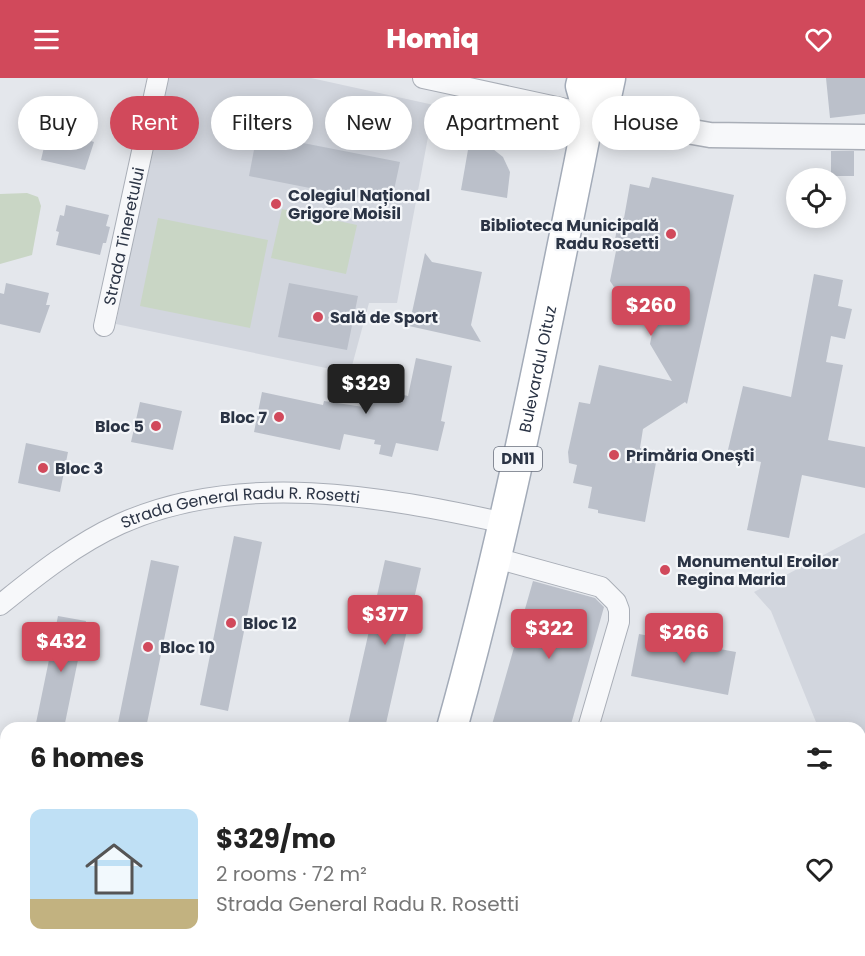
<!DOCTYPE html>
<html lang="en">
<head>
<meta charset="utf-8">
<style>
	body { margin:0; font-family:Poppins,sans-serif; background:#f2f2f2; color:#222; height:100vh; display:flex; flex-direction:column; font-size:22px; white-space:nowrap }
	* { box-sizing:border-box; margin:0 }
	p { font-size:20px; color:#767676 }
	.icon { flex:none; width:33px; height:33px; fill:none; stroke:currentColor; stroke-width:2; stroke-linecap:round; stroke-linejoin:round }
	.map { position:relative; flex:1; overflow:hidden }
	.details { position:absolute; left:0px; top:644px; width:866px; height:236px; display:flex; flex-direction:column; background:#fff; border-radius:18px 18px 0 0; box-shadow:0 3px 15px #0003 }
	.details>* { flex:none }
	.guide { position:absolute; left:18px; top:18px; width:830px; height:54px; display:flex; gap:12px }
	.fabs { position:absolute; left:786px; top:90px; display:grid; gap:12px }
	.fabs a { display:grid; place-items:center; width:60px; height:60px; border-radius:50%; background:#fff; box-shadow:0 3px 15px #0003; font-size:30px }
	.price { position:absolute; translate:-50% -51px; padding:0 14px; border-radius:6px; background:#d1495b; color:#fff; font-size:20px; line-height:39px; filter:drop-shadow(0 2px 3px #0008) }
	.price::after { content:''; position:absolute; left:50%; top:36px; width:18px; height:14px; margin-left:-9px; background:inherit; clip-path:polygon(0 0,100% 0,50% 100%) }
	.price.current { background:#222; color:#fff }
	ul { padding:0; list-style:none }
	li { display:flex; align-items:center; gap:18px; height:150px; padding:0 30px }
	li span { display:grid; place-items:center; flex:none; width:168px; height:120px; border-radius:12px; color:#555 }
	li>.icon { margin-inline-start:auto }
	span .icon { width:72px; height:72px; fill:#fffc; stroke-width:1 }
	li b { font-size:26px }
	h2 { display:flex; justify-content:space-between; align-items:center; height:72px; padding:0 30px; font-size:26px }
	.pill { padding:0 21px; border-radius:27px; background:#fff; box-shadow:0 3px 15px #0003; font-size:21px; line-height:54px }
	.pill.current { background:#d1495b; color:#fff }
	header { display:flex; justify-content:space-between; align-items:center; height:78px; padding:0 30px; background:#d1495b; color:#fff; font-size:27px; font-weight:800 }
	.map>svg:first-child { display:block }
</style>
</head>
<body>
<header><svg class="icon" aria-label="menu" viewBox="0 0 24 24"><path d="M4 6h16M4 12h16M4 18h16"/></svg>Homiq<svg class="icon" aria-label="heart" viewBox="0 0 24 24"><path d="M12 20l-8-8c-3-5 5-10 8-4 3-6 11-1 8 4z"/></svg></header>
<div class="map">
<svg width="865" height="878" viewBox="0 0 865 878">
	<rect width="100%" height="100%" fill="#e4e7ec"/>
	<path fill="#d2d6de" d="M159 0H311L434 27 397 225H369L350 295 116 246Z
		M865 455V684L860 682V650L818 649 771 533 754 514Z"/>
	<path fill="#c9d6c5" d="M27 115 38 119 41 128 32 177 0 186V116Z
		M282 131 357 147 346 196 271 180Z
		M158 140 268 162 250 250 140 228Z
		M860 682 865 684V878H717L719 873H860Z
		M6 766V873H242L240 878H0V771Z"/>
	<path fill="#bbc0ca" d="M826 0H865V36L830 40Z
		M51 42 93 52 91 63 94 64 85 92 41 82 44 69 41 68 45 52 48 53Z
		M257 56 400 84 391 126 249 98Z
		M469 66 493 71 503 79 510 94 507 120 461 112Z
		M831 73H854V98H831Z
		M652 99 734 117 687 326 685 324 643 351 640 370 658 374 645 444 598 435V432L588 430 592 409 573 405 577 387 569 385 568 374 579 324 590 326 599 287 672 303 650 266 656 235 625 228 628 212 614 209 610 203 616 173H613L619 139 624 140 630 106 649 110Z
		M66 127 109 137 106 148 110 149 106 165H103L100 177 56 167 59 154 56 153 60 137 64 138Z
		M425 175 432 184 482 194 471 247 481 264 409 248Z
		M814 196 843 202 838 228 852 231 845 261 831 258 826 284 843 287 828 362 865 369V410L802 397 789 460 747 452 761 384 727 376 743 308 791 319Z
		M6 205 49 215 46 227H50L40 255 0 246V215L4 216Z
		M289 205 358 218 347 272 278 259Z
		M416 280 452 288 441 343 445 344 438 373 396 365 392 379 379 376 381 367 374 366 375 362 344 356 340 372 254 354 262 314 323 327 324 323 370 330 374 310 408 318Z
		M140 324 182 333 173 372 131 364Z
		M26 365 68 374 60 414 18 405Z
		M234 458 262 464 228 633 200 627Z
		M151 482 179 488 146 650H117Z
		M385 482 421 490 385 650H362L348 646Z
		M533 503 595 520 604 529 570 650H491Z
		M58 538 86 543 64 650H35Z
		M639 556 736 574 728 617 631 598Z"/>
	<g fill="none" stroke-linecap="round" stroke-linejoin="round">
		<g stroke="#a9aeb7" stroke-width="22">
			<g id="minor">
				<path d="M423 0 589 36"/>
				<path id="s1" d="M104 248 158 0"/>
				<path d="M496 480 601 509 616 524 619 532V544L588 650"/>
				<path id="s2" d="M0 527C37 497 76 466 120 446 240 392 381 418 505 445"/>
				<path d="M506 878 508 873"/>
			</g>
		</g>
		<g stroke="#a9aeb7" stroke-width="27">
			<path id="tertiary" d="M589 36 710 57 865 59"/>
		</g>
		<g stroke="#a3abb8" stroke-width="33">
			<g id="primary">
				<path d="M589 36 607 14 610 0"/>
				<path id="s3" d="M452 650C504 464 541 275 579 87L589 36 581 8 583 0"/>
				<path d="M362 878 364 873"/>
			</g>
		</g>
		<use href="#minor" stroke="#f7f8fa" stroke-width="20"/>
		<use href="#tertiary" stroke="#f7f8fa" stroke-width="24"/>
		<use href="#primary" stroke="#fff" stroke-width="30"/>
	</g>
	<g fill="#d1495b" stroke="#f4f6f9" stroke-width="2">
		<circle cx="276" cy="126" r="6"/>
		<circle cx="671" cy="156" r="6"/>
		<circle cx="318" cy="239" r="6"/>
		<circle cx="279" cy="339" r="6"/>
		<circle cx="156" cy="348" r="6"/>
		<circle cx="614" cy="377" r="6"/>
		<circle cx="43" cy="390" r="6"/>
		<circle cx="665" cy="492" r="6"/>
		<circle cx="231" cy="545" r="6"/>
		<circle cx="148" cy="569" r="6"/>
	</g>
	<g text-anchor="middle" stroke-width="4.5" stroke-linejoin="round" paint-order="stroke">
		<rect fill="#f4f6f9" stroke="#676e7b" stroke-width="1.5" x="494" y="369" width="48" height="24" rx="4.5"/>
		<g font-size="15" font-weight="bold" fill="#2b3445">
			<text x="518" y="386">DN11</text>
		</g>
		<g font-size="16" font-weight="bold" fill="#2b3445" stroke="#f4f6f9" text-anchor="start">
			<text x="288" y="123">Colegiul Național<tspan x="288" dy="18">Grigore Moisil</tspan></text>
			<text x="659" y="153" text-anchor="end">Biblioteca Municipală<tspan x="659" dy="18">Radu Rosetti</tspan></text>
			<text x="330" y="245">Sală de Sport</text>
			<text x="267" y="345" text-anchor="end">Bloc 7</text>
			<text x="144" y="354" text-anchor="end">Bloc 5</text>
			<text x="626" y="383">Primăria Onești</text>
			<text x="55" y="396">Bloc 3</text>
			<text x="677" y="489">Monumentul Eroilor<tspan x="677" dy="18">Regina Maria</tspan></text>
			<text x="243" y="551">Bloc 12</text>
			<text x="160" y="575">Bloc 10</text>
		</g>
		<g font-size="16" fill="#2b3445" stroke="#f4f6f9">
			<text dy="6" stroke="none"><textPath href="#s1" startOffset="92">Strada Tineretului</textPath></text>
			<text dy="6" stroke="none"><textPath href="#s3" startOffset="369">Bulevardul Oituz</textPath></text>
			<text dy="6" stroke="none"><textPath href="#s2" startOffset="268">Strada General Radu R. Rosetti</textPath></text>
		</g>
	</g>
</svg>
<div class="fabs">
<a><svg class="icon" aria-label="locate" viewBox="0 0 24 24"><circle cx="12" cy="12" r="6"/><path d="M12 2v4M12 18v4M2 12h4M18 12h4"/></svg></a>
</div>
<b class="price" style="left:651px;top:259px">$260</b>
<b class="price current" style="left:366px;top:337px">$329</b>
<b class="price" style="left:385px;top:568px">$377</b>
<b class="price" style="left:549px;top:582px">$322</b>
<b class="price" style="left:684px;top:586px">$266</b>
<b class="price" style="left:61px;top:595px">$432</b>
<div class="guide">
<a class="pill">Buy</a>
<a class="pill current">Rent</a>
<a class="pill">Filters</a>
<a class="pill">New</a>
<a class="pill">Apartment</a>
<a class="pill">House</a>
</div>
<section class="details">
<h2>6 homes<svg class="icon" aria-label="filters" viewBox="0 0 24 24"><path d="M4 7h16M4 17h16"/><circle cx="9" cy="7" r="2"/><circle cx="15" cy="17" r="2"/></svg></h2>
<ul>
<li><span style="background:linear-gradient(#bfe0f5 75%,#c2b280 0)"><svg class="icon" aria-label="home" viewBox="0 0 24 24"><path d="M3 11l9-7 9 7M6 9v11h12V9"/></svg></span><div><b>$329/mo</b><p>2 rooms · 72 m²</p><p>Strada General Radu R. Rosetti</p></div><svg class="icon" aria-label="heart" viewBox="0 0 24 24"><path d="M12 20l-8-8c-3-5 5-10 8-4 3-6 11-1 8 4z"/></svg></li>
</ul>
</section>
</div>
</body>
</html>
